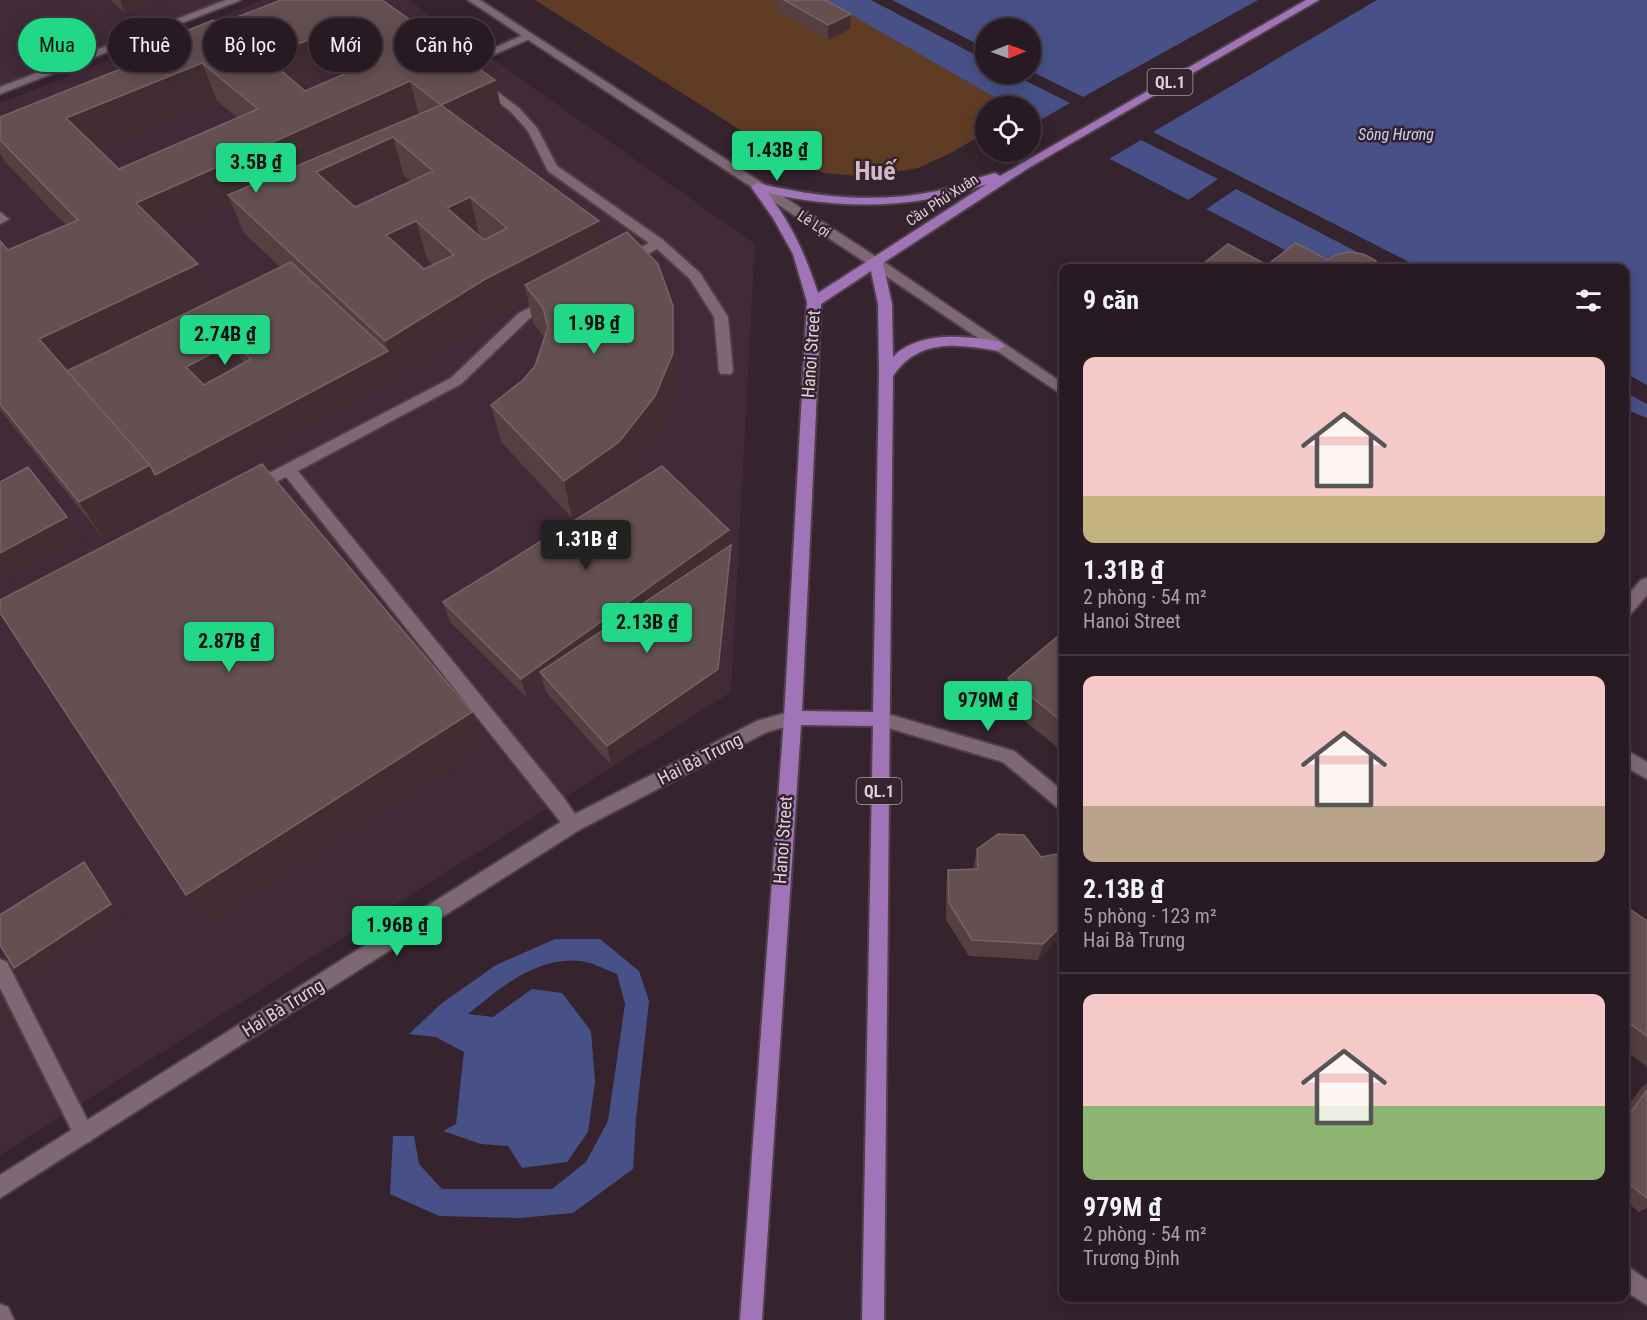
<!DOCTYPE html>
<html lang="vi">
<head>
<meta charset="utf-8">
<style>
	body { margin:0; font-family:"Roboto Condensed",sans-serif; background:#34272f; color:#f1f3f6; height:100vh; display:flex; flex-direction:column; font-size:22px; white-space:nowrap }
	* { box-sizing:border-box; margin:0 }
	p { font-size:20px; color:#a5a1a5 }
	.icon { flex:none; width:33px; height:33px; fill:none; stroke:currentColor; stroke-width:2; stroke-linecap:round; stroke-linejoin:round }
	.map { position:relative; flex:1; overflow:hidden }
	.details { position:absolute; left:1059px; top:264px; width:570px; height:1038px; display:flex; flex-direction:column; background:#281a22; border-radius:12px; box-shadow:0 3px 15px #0003,0 0 0 2px #443840 }
	.details>* { flex:none }
	.banner { position:absolute; left:18px; top:18px; width:570px; height:54px; display:flex; gap:12px }
	.needle { width:39px; rotate:89deg }
	.fabs { position:absolute; left:975px; top:18px; display:grid; gap:12px }
	.fabs a { display:grid; place-items:center; width:66px; height:66px; border-radius:50%; background:#281a22; box-shadow:0 3px 15px #0003,0 0 0 2px #443840; font-size:30px }
	.price { position:absolute; translate:-50% -51px; padding:0 14px; border-radius:6px; background:#21d887; color:#111; font-size:20px; line-height:39px; filter:drop-shadow(0 2px 3px #0008) }
	.price::after { content:''; position:absolute; left:50%; top:36px; width:18px; height:14px; margin-left:-9px; background:inherit; clip-path:polygon(0 0,100% 0,50% 100%) }
	.price.current { background:#222; color:#fff }
	ul { padding:0; list-style:none }
	li { display:grid; align-content:center; gap:12px; height:318px; padding:0 24px }
	li+li { border-top:2px solid #443840 }
	li span { display:grid; place-items:center; height:186px; border-radius:12px; color:#555 }
	li>.icon { margin-inline-start:auto }
	span .icon { width:108px; height:108px; fill:#fffc; stroke-width:1 }
	li b { font-size:26px }
	h2 { display:flex; justify-content:space-between; align-items:center; height:72px; padding:0 24px; font-size:26px }
	.chip { padding:0 21px; border-radius:27px; background:#281a22; box-shadow:0 3px 15px #0003,0 0 0 2px #443840; font-size:21px; line-height:54px }
	.chip.current { background:#21d887; color:#111 }
	.map>svg:first-child { display:block }
</style>
</head>
<body>
<div class="map">
<svg width="1647" height="1320" viewBox="0 0 1647 1320">
	<rect width="100%" height="100%" fill="#35232e"/>
	<path fill="#422a38" d="M0 0H224L0 85Z
		M263 0H409L755 244 731 692 0 1155V103Z"/>
	<path fill="#613c24" d="M535 0H825L1010 106H986L985 133 949 154 918 168 866 177 825 173 797 164 745 133Z"/>
	<path fill="#475188" fill-rule="evenodd" d="M825 0H1647V418L1625 409 1624 268 1316 266 1031 118 1030 106H1010ZM986 28H1030V74H986Z
		M555 939H600L639 971 649 1001 636 1119 633 1169 573 1213 520 1218 439 1216 390 1194 393 1136H414L419 1164 442 1189H552L586 1162 608 1121 625 1004 617 974C606 970 592 962 581 961 537 956 500 988 468 1014L493 1017 532 989 562 993 591 1031 595 1082 588 1132 567 1162 522 1168 508 1146 481 1144 443 1131 456 1124 464 1052 436 1037 409 1034 442 1003 496 965Z"/>
	<path fill="#35232e" d="M871 0H892L985 48V60Z
		M1258 0H1377L1153 132 1421 268H1388L1236 189 1205 210 1187 201 1218 179 1141 140 1107 160 1035 123 1070 103 1012 74H1030L1031 71 1083 97Z
		M1625 373 1647 385V404L1625 392Z"/>
	<g fill="none" stroke-linecap="round" stroke-linejoin="round">
		<g stroke="#4e3f48" stroke-width="4">
			<path id="service" d="M226 0H241L0 94V87Z
				M528 33 532 34V38L463 68H455L453 66Z
				M483 81 519 108 537 128 557 166 663 240 700 273 728 317 733 371 731 374H721L719 371 714 317 690 279 657 249 630 264H620L619 261 620 258 649 243 548 171 528 131 511 112 479 86V82Z
				M0 212 9 219 0 224Z
				M549 298 554 299 556 302 554 305 529 319 461 384 298 471 564 798 582 824 579 830 573 832 567 830 286 477 253 493 248 492 246 488 248 484 451 378 519 313Z
				M0 959 7 962 91 1127 94 1134 91 1141 84 1144 77 1141 0 988Z"/>
		</g>
		<g stroke="#4e3f48" stroke-width="4">
			<path id="minor" d="M1647 578V595L1630 615 1624 617V599L1641 580Z
				M793 711 799 713 802 718 799 723 767 732 579 830 0 1198V1175L567 818 757 721Z
				M881 712 1014 751 1064 792V811L1058 808 1003 762 875 724 872 719 875 714Z
				M1624 1264 1647 1280V1305L1624 1290Z
				M0 1304 8 1307 14 1320H0Z"/>
		</g>
		<g stroke="#4e3f48" stroke-width="4">
			<path id="secondary" d="M468 0H480L881 260 1064 384V396L871 266Z
				M1624 749 1647 762V779L1624 766Z"/>
		</g>
		<g stroke="#4e3f48" stroke-width="4">
			<path id="primary" d="M1306 0H1319L1030 167 883 263 892 304 893 357C915 334 954 335 983 339 991 340 1000 340 1005 346L998 351C957 344 919 338 893 376L884 1320H862L873 726 801 725 762 1320H740L784 718 807 302 793 254 773 218 751 187 757 183C816 197 877 204 937 191 957 186 975 178 995 173L1000 176ZM987 184 818 293C805 254 793 227 768 193 842 210 915 209 987 184ZM871 271 878 304 879 376 873 712 802 711 821 304Z"/>
		</g>
		<use href="#service" fill="#7e6874" fill-rule="evenodd"/>
		<use href="#minor" fill="#7e6874" fill-rule="evenodd"/>
		<use href="#secondary" fill="#7e6874" fill-rule="evenodd"/>
		<use href="#primary" fill="#a074b7" fill-rule="evenodd"/>
	</g>
	<path fill="#553f40" fill-rule="evenodd" d="M110 0H156L125 12Z
		M281 0 495 80 503 118 476 131 603 245 677 344 678 390 660 434 625 479 572 518 501 442 491 405 523 380 535 366 545 338 533 323 528 300 497 316 397 379 104 539 0 410V241L8 250 66 225 5 162 0 153V117L175 47 171 37 219 24ZM352 64 358 68 305 91 300 86ZM217 101 238 118 119 169 99 150ZM404 176 411 181 355 207 348 201ZM232 205 244 233 280 267 215 299 198 264 168 234ZM427 259 433 265 424 269 418 264Z
		M777 0H825L850 29 828 40 777 11Z
		M1204 263 1267 265 1381 268H1203Z
		M729 530 732 566 720 689 611 765 546 692 544 686 527 698 450 622 443 602Z
		M1064 631V753L1003 703 1008 678Z
		M977 849 1064 933 1038 960 969 956 946 920V887L948 870 973 869Z
		M1624 905 1647 921V1067L1624 1049Z
		M1647 1083V1208L1639 1212 1624 1200V1111L1642 1087Z"/>
	<path fill="#422d32" d="M120 0H156L125 12Z
		M851 14 850 29 828 40V25Z
		M341 27 352 64 278 95 265 57Z
		M202 63 217 101 85 156 66 118Z
		M495 80 503 118 451 143 441 105Z
		M410 81 420 119 228 195 232 205 154 241 136 203Z
		M393 137 404 176 329 210 316 172Z
		M470 197 479 236 447 208Z
		M416 221 427 259 398 273 386 235Z
		M599 221 605 259 525 285 528 300 497 316 397 379 171 502 155 475 388 351 385 341 487 278Z
		M198 264 216 302 65 371 39 339Z
		M673 306 677 344 678 390 660 434 625 479 572 518 564 481Z
		M233 342 246 370 200 395 186 367Z
		M150 465 171 502 104 539 79 502Z
		M67 517 82 538 0 582V553Z
		M729 530 732 566 720 689 611 765 607 746 540 672 544 686 527 698 521 679Z
		M472 712 485 746 212 924 186 895Z
		M84 862 96 874 122 916 27 979 14 968Z
		M1064 923V933L1038 960 1043 944Z
		M0 1002 10 1021 0 1028Z"/>
	<path fill="#644f51" stroke="#776366" stroke-width="1.5" fill-rule="evenodd" d="M281 0H382L495 80 441 105 599 221 487 278 385 341 228 195 441 105 410 81 136 203 198 264 39 339 150 465 79 502 0 404V241L8 250 78 220 0 140V117L181 45 171 37 213 20 219 24ZM341 27 382 58 305 91 265 57ZM202 63 258 109 119 169 66 118ZM393 137 433 171 355 207 316 172ZM470 197 507 228 484 240 447 208ZM416 221 454 255 424 269 386 235Z
		M784 0H825L851 14 828 25Z
		M627 232 658 264 673 306V353L655 396 619 442 564 481 491 405 523 380 535 366 548 327 543 308 525 285Z
		M1296 243 1328 260 1336 255 1349 252 1363 254 1375 260 1381 268H1215L1204 263 1228 244 1267 265Z
		M291 262 388 351 155 475 150 465 67 371ZM233 342 251 359 204 385 186 367Z
		M262 464 472 712 186 895 0 613V600Z
		M662 466 729 530 521 679 443 602Z
		M28 467 67 517 0 553V482Z
		M731 545 718 669 607 746 540 672Z
		M1064 631V723L1008 678Z
		M998 834 1024 835 1041 857 1056 854 1064 863V923L1043 944 972 940 949 903 948 870 978 869 977 849Z
		M84 862 111 904 14 968 0 945V915Z
		M1624 905 1647 921V1036L1624 1019Z
		M1647 1090V1198L1624 1180V1122Z"/>
	<g text-anchor="middle" stroke-width="5" stroke-linejoin="round" paint-order="stroke">
		<g font-size="15" fill="#ded2d8" stroke="#35232e">
			<text transform="translate(942 200) rotate(-33)" y="5">Cầu Phú Xuân</text>
			<text transform="translate(814 224) rotate(33)" y="5">Lê Lợi</text>
		</g>
		<g fill="#35232e" stroke="#ab9ea5" stroke-width="1.5">
			<rect x="1147.5" y="69" width="45" height="26" rx="4.5"/>
			<rect x="856.5" y="778" width="45" height="26" rx="4.5"/>
		</g>
		<g font-size="16" font-weight="bold" fill="#ded2d8">
			<text x="1170" y="88">QL.1</text>
			<text x="879" y="797">QL.1</text>
		</g>
		<g font-size="16" font-style="italic" fill="#c8d0f3" stroke="#35232e">
			<text x="1396" y="140">Sông Hương</text>
		</g>
		<g font-size="18" fill="#ded2d8" stroke="#35232e">
			<text transform="translate(811 354) rotate(-86)" y="6">Hanoi Street</text>
			<text transform="translate(700 759) rotate(-27)" y="6">Hai Bà Trưng</text>
			<text transform="translate(783 840) rotate(-86)" y="6">Hanoi Street</text>
			<text transform="translate(283 1008) rotate(-32)" y="6">Hai Bà Trưng</text>
		</g>
		<g font-size="26" font-weight="bold" fill="#d1b9c6" stroke="#35232e">
			<text x="875" y="180">Huế</text>
		</g>
	</g>
</svg>
<div class="fabs">
<a><svg class="needle" viewBox="-14 -14 28 28"><path d="M0-13l5 13h-10z" fill="#e53935"/><path d="M0 13l5-13h-10z" fill="#a5a1a5"/></svg></a>
<a><svg class="icon" aria-label="locate" viewBox="0 0 24 24"><circle cx="12" cy="12" r="6"/><path d="M12 2v4M12 18v4M2 12h4M18 12h4"/></svg></a>
</div>
<b class="price" style="left:777px;top:182px">1.43B ₫</b>
<b class="price" style="left:256px;top:194px">3.5B ₫</b>
<b class="price" style="left:594px;top:355px">1.9B ₫</b>
<b class="price" style="left:225px;top:366px">2.74B ₫</b>
<b class="price current" style="left:586px;top:571px">1.31B ₫</b>
<b class="price" style="left:647px;top:654px">2.13B ₫</b>
<b class="price" style="left:229px;top:673px">2.87B ₫</b>
<b class="price" style="left:988px;top:732px">979M ₫</b>
<b class="price" style="left:397px;top:957px">1.96B ₫</b>
<div class="banner">
<a class="chip current">Mua</a>
<a class="chip">Thuê</a>
<a class="chip">Bộ lọc</a>
<a class="chip">Mới</a>
<a class="chip">Căn hộ</a>
</div>
<section class="details">
<h2>9 căn<svg class="icon" aria-label="filters" viewBox="0 0 24 24"><path d="M4 7h16M4 17h16"/><circle cx="9" cy="7" r="2"/><circle cx="15" cy="17" r="2"/></svg></h2>
<ul>
<li><span style="background:linear-gradient(#f6c9c9 75%,#c2b280 0)"><svg class="icon" aria-label="home" viewBox="0 0 24 24"><path d="M3 11l9-7 9 7M6 9v11h12V9"/></svg></span><div><b>1.31B ₫</b><p>2 phòng · 54 m²</p><p>Hanoi Street</p></div></li>
<li><span style="background:linear-gradient(#f6c9c9 70%,#b9a48a 0)"><svg class="icon" aria-label="home" viewBox="0 0 24 24"><path d="M3 11l9-7 9 7M6 9v11h12V9"/></svg></span><div><b>2.13B ₫</b><p>5 phòng · 123 m²</p><p>Hai Bà Trưng</p></div></li>
<li><span style="background:linear-gradient(#f6c9c9 60%,#8fb573 0)"><svg class="icon" aria-label="home" viewBox="0 0 24 24"><path d="M3 11l9-7 9 7M6 9v11h12V9"/></svg></span><div><b>979M ₫</b><p>2 phòng · 54 m²</p><p>Trương Định</p></div></li>
</ul>
</section>
</div>
</body>
</html>
